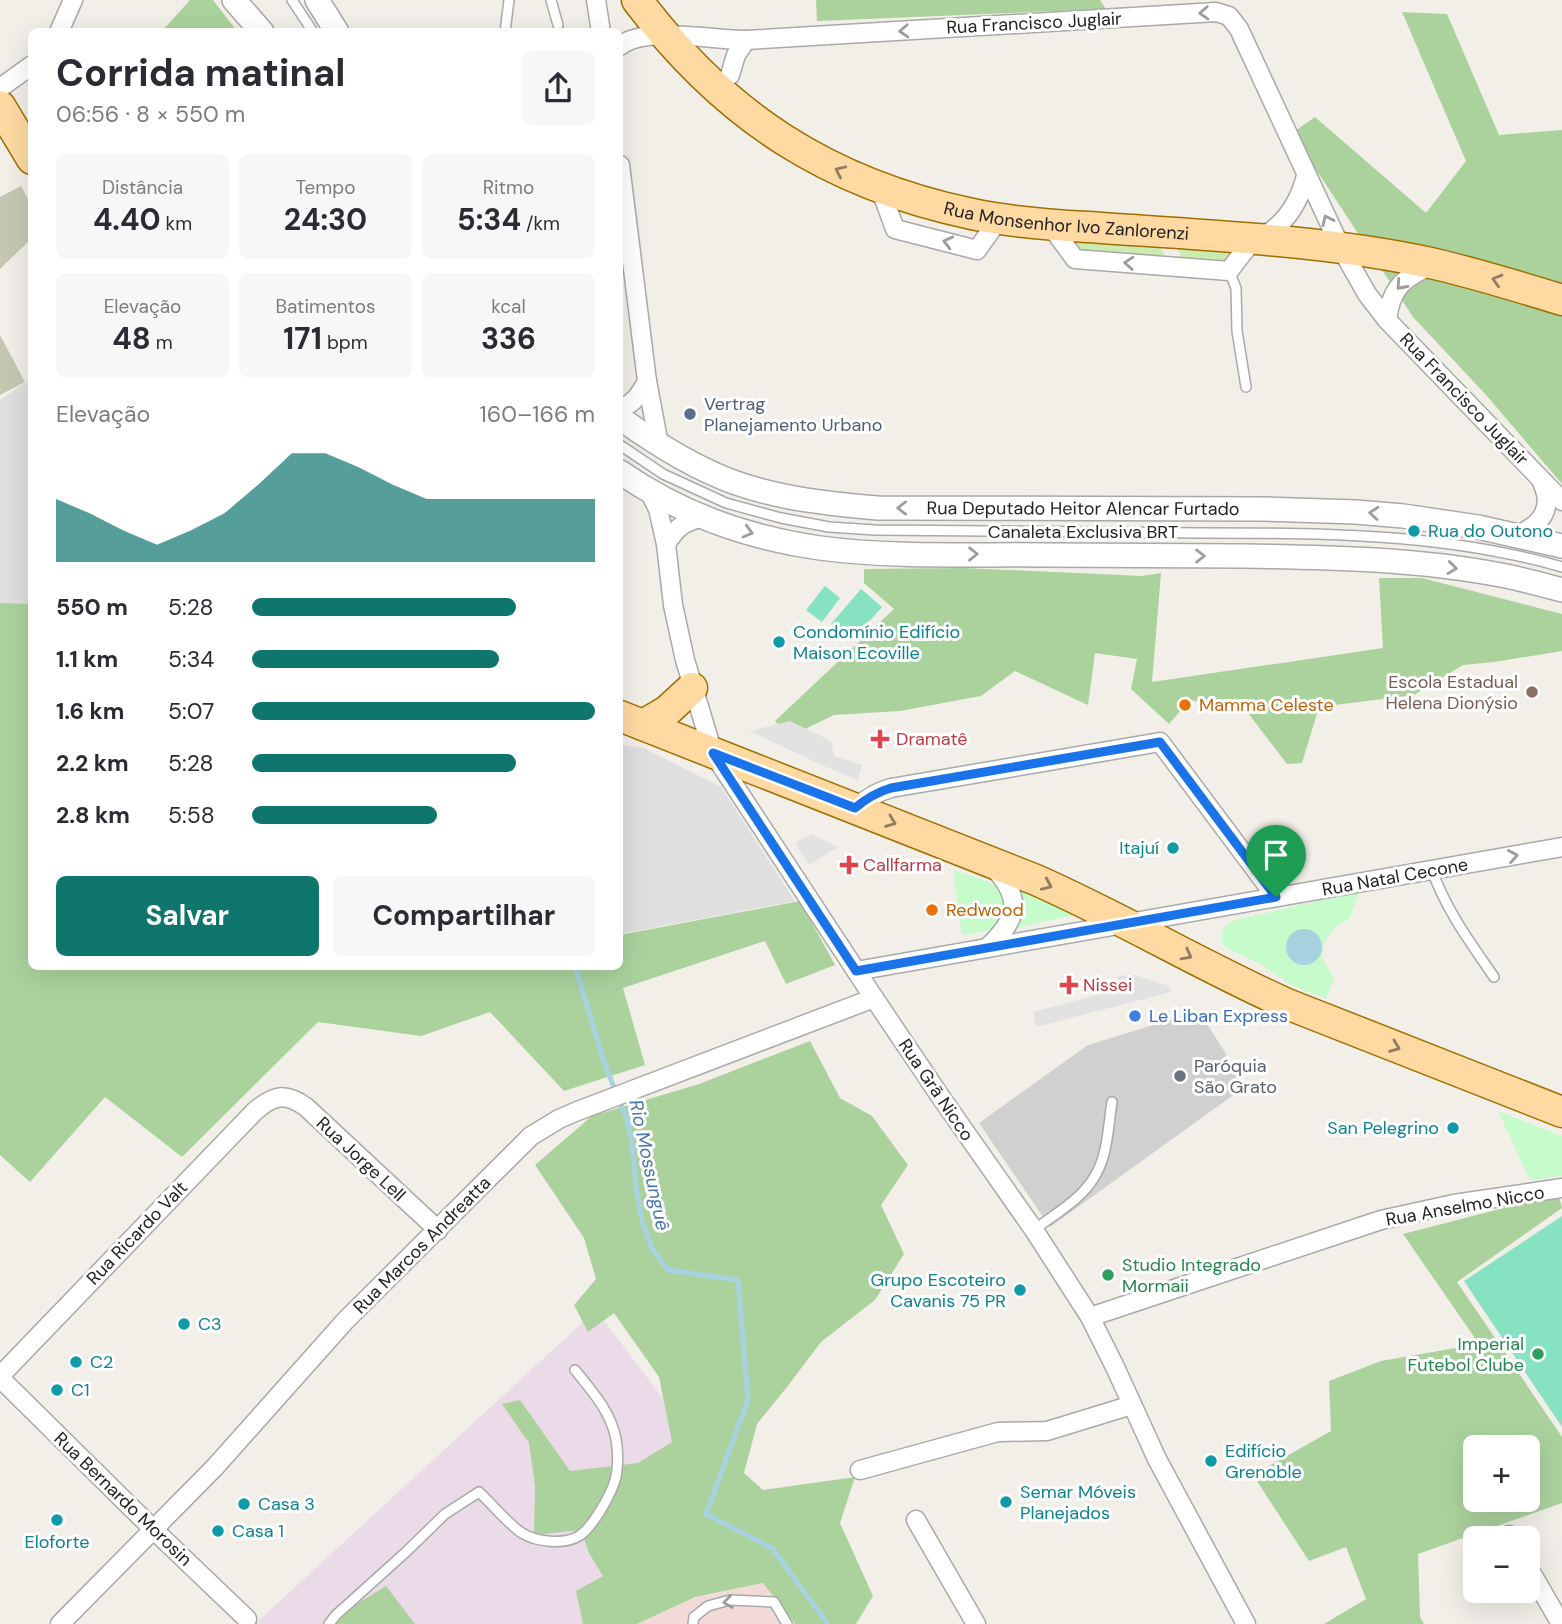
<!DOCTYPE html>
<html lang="pt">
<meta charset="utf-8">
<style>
:root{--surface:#fff;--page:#f7f7f7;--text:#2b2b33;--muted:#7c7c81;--accent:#0f766e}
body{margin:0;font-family:"DM Sans",sans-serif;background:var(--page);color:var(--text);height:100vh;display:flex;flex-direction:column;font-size:26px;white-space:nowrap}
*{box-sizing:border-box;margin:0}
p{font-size:23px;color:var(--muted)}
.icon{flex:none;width:38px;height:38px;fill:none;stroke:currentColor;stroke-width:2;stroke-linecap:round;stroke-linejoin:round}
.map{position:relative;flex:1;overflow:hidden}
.sheet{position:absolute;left:28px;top:28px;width:595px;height:942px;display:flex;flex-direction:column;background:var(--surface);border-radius:10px;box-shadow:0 7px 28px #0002}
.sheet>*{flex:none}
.buttons{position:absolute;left:1463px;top:1435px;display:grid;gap:14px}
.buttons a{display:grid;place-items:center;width:77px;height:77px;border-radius:10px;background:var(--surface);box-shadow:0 7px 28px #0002;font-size:35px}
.pin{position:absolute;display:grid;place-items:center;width:60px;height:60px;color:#fff;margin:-72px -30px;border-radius:50% 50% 50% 0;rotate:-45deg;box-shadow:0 0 7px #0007}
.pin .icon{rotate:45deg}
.round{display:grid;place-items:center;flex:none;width:74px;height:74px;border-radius:10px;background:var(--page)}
.overview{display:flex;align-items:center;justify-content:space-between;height:119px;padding:0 28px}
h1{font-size:38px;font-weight:700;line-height:52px}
.stats{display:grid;grid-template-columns:repeat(3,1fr);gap:10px;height:119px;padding:7px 28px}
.stats div{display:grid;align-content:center;border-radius:10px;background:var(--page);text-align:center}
.stats b{font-size:30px;font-weight:700}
.stats small{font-size:19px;font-weight:400}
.stats p{font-size:19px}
.chart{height:196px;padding:14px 28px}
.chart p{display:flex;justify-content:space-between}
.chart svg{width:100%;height:126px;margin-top:7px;fill:var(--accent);opacity:.7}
.cta{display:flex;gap:14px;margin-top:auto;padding:14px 28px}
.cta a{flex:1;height:80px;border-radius:10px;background:var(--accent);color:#fff;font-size:28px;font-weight:700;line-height:80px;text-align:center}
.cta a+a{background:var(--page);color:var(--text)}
ul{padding:0 28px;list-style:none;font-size:23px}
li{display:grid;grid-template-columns:112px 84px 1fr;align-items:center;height:52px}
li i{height:18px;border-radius:9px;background:var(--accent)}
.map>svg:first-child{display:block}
.residential{fill:#e0dfdf}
.commercial{fill:#f2dad8}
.industrial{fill:#ebdae7}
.religious{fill:#d0d0d0}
.construction{fill:#c6c7b3}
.grass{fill:#cbecae}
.forest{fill:#abd29d;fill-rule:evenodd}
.park{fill:#c6fbcc}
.pitch{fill:#86e2c1}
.parking{fill:#e2e2e2}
.water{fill:#a8d2e0}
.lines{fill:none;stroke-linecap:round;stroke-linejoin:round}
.stream{stroke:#a8d2e0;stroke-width:5}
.service-casing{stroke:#a9a9a9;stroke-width:12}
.minor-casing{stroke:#a9a9a9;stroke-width:21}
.tertiary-casing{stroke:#a9a9a9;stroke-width:26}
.primary-casing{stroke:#9f6f00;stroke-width:33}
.service{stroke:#fff;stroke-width:9}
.minor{stroke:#fff;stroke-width:18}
.tertiary{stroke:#fff;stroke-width:23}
.primary{stroke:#fed9a2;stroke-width:30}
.oneway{stroke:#9c9c9c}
.oneway2{stroke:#907e62}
.route-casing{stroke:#fff;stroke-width:14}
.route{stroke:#1a73e8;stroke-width:9}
.service-dot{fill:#5c6f8a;stroke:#fff;stroke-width:2.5}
.culture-dot{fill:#0f9aa8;stroke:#fff;stroke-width:2.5}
.education-dot{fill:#8d6e63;stroke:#fff;stroke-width:2.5}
.food-dot{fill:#e8710a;stroke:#fff;stroke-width:2.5}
.health-dot{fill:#e0444e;stroke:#fff;stroke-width:2.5}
.shop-dot{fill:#3f7fe0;stroke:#fff;stroke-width:2.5}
.worship-dot{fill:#6b7280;stroke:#fff;stroke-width:2.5}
.leisure-dot{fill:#2e9e5b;stroke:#fff;stroke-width:2.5}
.labels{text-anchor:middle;stroke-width:6;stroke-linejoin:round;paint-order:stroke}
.street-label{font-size:18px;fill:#222;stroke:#fff}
.service-label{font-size:18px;fill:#4e5e75;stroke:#fff;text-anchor:start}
.culture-label{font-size:18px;fill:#0d838f;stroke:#fff;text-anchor:start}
.education-label{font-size:18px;fill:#785e54;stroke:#fff;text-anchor:end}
.food-label{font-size:18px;fill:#c56008;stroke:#fff;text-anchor:start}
.health-label{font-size:18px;fill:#be3a42;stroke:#fff;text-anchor:start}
.shop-label{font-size:18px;fill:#366cbe;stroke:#fff;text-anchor:start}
.worship-label{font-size:18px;fill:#5b616d;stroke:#fff;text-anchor:start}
.leisure-label{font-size:18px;fill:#27864d;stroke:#fff;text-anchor:start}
.water-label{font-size:19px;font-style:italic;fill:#4877ad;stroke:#fff}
</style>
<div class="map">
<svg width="1562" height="1624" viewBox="0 0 1562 1624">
<rect width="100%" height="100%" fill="#f2efe8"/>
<g class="residential">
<path d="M31 379V608H0V400Z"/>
<path d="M620 745 644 748 721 787 795 901 620 934Z"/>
</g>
<path class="commercial" d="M764 1583 795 1624H637L695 1597Z"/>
<path class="industrial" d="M596 1310 755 1520 619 1624H255Z"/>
<path class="religious" d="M1199 1011 1246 1086 1050 1227 979 1123 1088 1045Z"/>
<g class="construction">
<path d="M21 186 31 205V239L0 269V197Z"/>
<path d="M0 335 25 382 0 395Z"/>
</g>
<g class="grass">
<path d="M1062 237 1160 246 1167 259 1072 252Z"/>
<path d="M1176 247 1234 251 1225 262 1183 259Z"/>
</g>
<g class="forest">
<path d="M190 0H213L237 31H162Z"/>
<path d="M816 0H1100L1106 9 817 21Z"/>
<path d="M1402 12 1447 14 1499 135 1562 130V484L1487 396 1413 317 1292 133 1315 117 1426 213 1466 161Z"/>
<path d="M964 568 1142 576 1161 573 1152 682 1383 648 1379 578H1422L1562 614V651L1494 662 1463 665 1414 695 1319 707 1302 763 1287 764 1248 713 1190 700 1169 724 1131 689 1137 659 1095 653 1088 705 1015 671 981 696 900 711 834 715 805 729 794 741 775 721 894 609 864 583V569Z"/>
<path d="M0 603 31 604 32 966H620V935L800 901 835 965 786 984 765 941 623 988 645 1065 564 1091 490 1012 421 1036 318 1022 182 1157 105 1097 30 1182 0 1155Z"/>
<path d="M810 1041 840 1098 872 1116 908 1165 881 1205 904 1254 875 1300 821 1342 787 1387 757 1424 744 1473 763 1490 855 1477 840 1523 873 1596 856 1624H795L763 1583 695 1597 637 1624H583L576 1591 603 1576 589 1553 581 1530 534 1535 535 1486 529 1443 502 1404 520 1400 570 1471 638 1463 672 1442 659 1377 614 1313 588 1332 574 1305 596 1279 584 1238 535 1165 592 1116 699 1084Z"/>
<path d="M1558 1194 1562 1208 1457 1282 1562 1437V1503L1418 1554 1420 1617 1424 1624H1324L1366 1599 1346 1547 1309 1561 1253 1475 1331 1431 1329 1381 1381 1361 1479 1344 1403 1234ZM1475 1447H1528V1500H1475Z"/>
<path d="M386 1586 415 1624H336L342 1613Z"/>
</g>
<g class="park">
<path d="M953 870C965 874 979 877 990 883 1010 893 1012 922 989 930 981 933 970 933 962 935Z"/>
<path d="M1018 887 1079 914 1013 929 1020 905Z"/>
<path d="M1360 891 1349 919 1336 927 1327 938 1323 946 1322 958 1334 978 1326 999 1293 986 1259 963 1226 948 1222 942V932L1226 925 1232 921Z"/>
<path d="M1498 1111 1562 1136V1176L1530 1180Z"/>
</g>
<g class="pitch">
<path d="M825 586 840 598 822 622 806 610Z"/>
<path d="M861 589 882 607 851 642 831 624Z"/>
<path d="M1562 1216V1427L1464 1281Z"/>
</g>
<g class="parking">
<path d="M790 721 831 741 834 756 862 765 858 780 826 767 750 731Z"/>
<path d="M811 834 838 847 809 865 795 843Z"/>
<path d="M1131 974 1169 986 1171 992 1036 1027 1033 1012 1120 989 1117 977Z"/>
</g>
<circle class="water" cx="1304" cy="947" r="18"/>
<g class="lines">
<path class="stream" d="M575 966 605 1065 627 1120 632 1143 636 1187 642 1221 652 1249 668 1270 738 1280 748 1400 706 1514 772 1548 828 1624"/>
<g class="service-casing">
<g id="service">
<path d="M292 0 313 32"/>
<path d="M551 0 558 25"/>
<path d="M505 32 509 0"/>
<path d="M1229 271 1236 288 1237 331 1246 387"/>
<path d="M620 445 663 474 726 503 781 518 829 527 875 530C983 531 1091 532 1199 533 1320 533 1445 533 1562 567"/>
<path d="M1432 870C1446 910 1470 942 1494 977"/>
<path d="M1034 1230C1055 1214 1082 1199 1095 1176 1108 1155 1108 1126 1112 1102"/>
<path d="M329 1624 336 1615 406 1552 445 1514 479 1492C490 1502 510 1526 522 1533 536 1542 564 1545 579 1536 593 1527 612 1493 616 1477 618 1466 618 1451 616 1439 611 1412 592 1391 575 1370"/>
<path d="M693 1624 694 1617 708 1606 730 1600 774 1602 787 1624"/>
</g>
</g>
<g class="minor-casing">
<g id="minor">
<path d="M596 0 601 32"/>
<path d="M59 32 73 0"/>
<path d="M620 46C644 26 713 40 746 40L1216 12 1229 16 1239 29 1341 248 1367 294 1387 320 1562 501"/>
<path d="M730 75 736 55 746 40"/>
<path d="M0 88 32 65"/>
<path d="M620 165 647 381 659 445"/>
<path d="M880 188 895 229 977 250 999 219"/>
<path d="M1050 225 1075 259 1229 271C1237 261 1245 248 1255 240 1259 237 1265 235 1270 232 1290 218 1300 199 1306 176"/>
<path d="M1387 320C1391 286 1405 277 1434 264"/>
<path d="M620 409C634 403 640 395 647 381"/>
<path d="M649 491 658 509 666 544 673 605 685 660 713 753 874 998 940 1096 1034 1230 1090 1317 1115 1367 1157 1459 1246 1624"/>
<path d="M1518 535C1542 524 1554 508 1542 482"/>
<path d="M666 544C677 527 683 522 703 517"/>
<path d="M855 808C867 798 877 792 891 788L1160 742 1276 897"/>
<path d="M987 948C1018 919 1024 899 992 866"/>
<path d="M856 971 1562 847"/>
<path d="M1090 1317 1381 1220 1454 1204 1562 1188"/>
<path d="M0 1376 255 1111C274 1095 285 1092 306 1107L438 1230"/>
<path d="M0 1378 153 1529 247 1619"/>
<path d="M860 1470 998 1432 1047 1431 1132 1405"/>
<path d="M916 1520 976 1624"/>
<path d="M1509 1535 1511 1538"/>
<path d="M1528 1567 1561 1624"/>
<path d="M60 1624 215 1467 346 1320 531 1136 559 1119 575 1112 874 998"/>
</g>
</g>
<g class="tertiary-casing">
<g id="tertiary">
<path d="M234 0 262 32"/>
<path d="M317 0 337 32"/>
<path id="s1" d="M620 418C656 444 694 468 736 483 782 499 831 504 878 508L1264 509 1356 512 1403 516 1478 527 1562 546"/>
<path d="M620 472C679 513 749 538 820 548 895 558 972 554 1047 555 1112 555 1178 556 1243 556 1330 557 1420 559 1506 576 1525 580 1543 585 1562 590"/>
</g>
</g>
<g class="primary-casing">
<g id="primary">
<path id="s2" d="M637 0C725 117 829 184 972 214 1010 222 1049 225 1088 227 1144 231 1200 234 1257 239 1316 244 1377 251 1435 264 1478 274 1520 287 1562 300"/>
<path d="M0 106 32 159"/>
<path d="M620 716 1036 880C1122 918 1202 966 1287 1004L1562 1112"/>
<path d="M643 725 667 711 692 688"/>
</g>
</g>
<use href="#service" class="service"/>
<use href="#minor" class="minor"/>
<use href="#tertiary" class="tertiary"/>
<use href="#primary" class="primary"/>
</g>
<defs><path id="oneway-chevron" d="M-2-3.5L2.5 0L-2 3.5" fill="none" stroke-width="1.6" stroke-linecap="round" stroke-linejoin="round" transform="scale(1.75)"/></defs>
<g class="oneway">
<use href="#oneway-chevron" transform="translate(1204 13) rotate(177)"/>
<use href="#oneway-chevron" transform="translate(904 31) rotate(177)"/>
<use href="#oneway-chevron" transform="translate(1327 220) rotate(-115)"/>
<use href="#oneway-chevron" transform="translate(948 242) rotate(-166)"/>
<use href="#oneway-chevron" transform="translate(1129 263) rotate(-176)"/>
<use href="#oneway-chevron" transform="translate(1401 285) rotate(132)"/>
<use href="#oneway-chevron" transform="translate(902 508) rotate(180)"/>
<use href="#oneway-chevron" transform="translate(1374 513) rotate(-175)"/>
<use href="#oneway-chevron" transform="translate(748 532) rotate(15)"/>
<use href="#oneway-chevron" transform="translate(973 554)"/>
<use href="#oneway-chevron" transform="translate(1200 556)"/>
<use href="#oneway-chevron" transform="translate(1452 568) rotate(7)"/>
<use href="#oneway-chevron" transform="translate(1513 856) rotate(-10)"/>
<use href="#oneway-chevron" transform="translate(728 1602) rotate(172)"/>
</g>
<g class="oneway2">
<use href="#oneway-chevron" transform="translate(840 171) rotate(-155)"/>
<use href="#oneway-chevron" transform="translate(1497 280) rotate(-164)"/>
<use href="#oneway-chevron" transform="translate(891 822) rotate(21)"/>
<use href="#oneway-chevron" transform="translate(1047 885) rotate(24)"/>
<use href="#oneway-chevron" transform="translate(1187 955) rotate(28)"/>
<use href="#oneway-chevron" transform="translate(1395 1047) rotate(21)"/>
</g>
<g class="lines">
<g class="route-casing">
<path id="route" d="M1160 742 1276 897 856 971 713 753 855 808C867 798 877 792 891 788Z"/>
</g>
<use href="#route" class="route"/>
</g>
<circle class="service-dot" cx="690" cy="414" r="7"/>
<g class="culture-dot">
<circle cx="1414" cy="531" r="7"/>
<circle cx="779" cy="642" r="7"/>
<circle cx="1173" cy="848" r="7"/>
<circle cx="1453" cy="1128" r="7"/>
<circle cx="1020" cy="1290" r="7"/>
<circle cx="184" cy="1324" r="7"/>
<circle cx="76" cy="1362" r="7"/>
<circle cx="57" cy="1390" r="7"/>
<circle cx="1211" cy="1461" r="7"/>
<circle cx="1006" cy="1502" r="7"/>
<circle cx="244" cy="1504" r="7"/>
<circle cx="57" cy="1520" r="7"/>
<circle cx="218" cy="1531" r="7"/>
</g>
<circle class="education-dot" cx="1532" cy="692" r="7"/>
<g class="food-dot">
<circle cx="1185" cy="705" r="7"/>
<circle cx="932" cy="910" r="7"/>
</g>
<g class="health-dot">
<path d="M876.5 728.5h7v7h7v7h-7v7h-7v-7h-7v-7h7z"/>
<path d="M845.5 854.5h7v7h7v7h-7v7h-7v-7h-7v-7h7z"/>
<path d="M1065.5 974.5h7v7h7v7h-7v7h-7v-7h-7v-7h7z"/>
</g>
<circle class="shop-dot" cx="1135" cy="1016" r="7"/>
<circle class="worship-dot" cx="1180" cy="1076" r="7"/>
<g class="leisure-dot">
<circle cx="1108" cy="1275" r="7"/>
<circle cx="1538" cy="1354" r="7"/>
</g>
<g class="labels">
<g class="street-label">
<text transform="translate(1034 23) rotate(-3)" y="6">Rua Francisco Juglair</text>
<text dy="6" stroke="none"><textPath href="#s2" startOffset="502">Rua Monsenhor Ivo Zanlorenzi</textPath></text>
<text transform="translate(1464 399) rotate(46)" y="6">Rua Francisco Juglair</text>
<text dy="6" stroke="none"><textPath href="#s1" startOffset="483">Rua Deputado Heitor Alencar Furtado</textPath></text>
<text x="1083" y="538">Canaleta Exclusiva BRT</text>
<text transform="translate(1395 877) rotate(-10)" y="6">Rua Natal Cecone</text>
<text transform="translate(936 1090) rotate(56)" y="6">Rua Grã Nicco</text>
<text transform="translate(361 1159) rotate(43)" y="6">Rua Jorge Lell</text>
<text transform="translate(1465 1206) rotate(-10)" y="6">Rua Anselmo Nicco</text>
<text transform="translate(137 1233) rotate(-46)" y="6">Rua Ricardo Valt</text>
<text transform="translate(422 1245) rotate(-45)" y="6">Rua Marcos Andreatta</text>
<text transform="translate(123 1499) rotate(44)" y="6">Rua Bernardo Morosin</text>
</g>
<g class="service-label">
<text x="704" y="410">Vertrag<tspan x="704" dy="21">Planejamento Urbano</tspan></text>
</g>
<g class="culture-label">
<text x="1428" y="537">Rua do Outono</text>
<text x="793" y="638">Condomínio Edifício<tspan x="793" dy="21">Maison Ecoville</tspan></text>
<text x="1159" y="854" text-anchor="end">Itajuí</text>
<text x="1439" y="1134" text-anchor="end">San Pelegrino</text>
<text x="1006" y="1286" text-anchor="end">Grupo Escoteiro<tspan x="1006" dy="21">Cavanis 75 PR</tspan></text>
<text x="198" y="1330">C3</text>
<text x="90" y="1368">C2</text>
<text x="71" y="1396">C1</text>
<text x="1225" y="1457">Edifício<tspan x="1225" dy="21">Grenoble</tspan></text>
<text x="1020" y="1498">Semar Móveis<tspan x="1020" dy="21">Planejados</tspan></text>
<text x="258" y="1510">Casa 3</text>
<text x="232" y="1537">Casa 1</text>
<text x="57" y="1548" text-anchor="middle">Eloforte</text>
</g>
<g class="education-label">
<text x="1518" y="688">Escola Estadual<tspan x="1518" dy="21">Helena Dionýsio</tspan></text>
</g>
<g class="food-label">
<text x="1199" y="711">Mamma Celeste</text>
<text x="946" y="916">Redwood</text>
</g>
<g class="health-label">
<text x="896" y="745">Dramatê</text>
<text x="863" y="871">Callfarma</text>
<text x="1083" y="991">Nissei</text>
</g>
<g class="shop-label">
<text x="1149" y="1022">Le Liban Express</text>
</g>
<g class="worship-label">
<text x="1194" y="1072">Paróquia<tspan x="1194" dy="21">São Grato</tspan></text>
</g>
<g class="leisure-label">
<text x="1122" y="1271">Studio Integrado<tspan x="1122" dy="21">Mormaii</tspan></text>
<text x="1524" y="1350" text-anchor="end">Imperial<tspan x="1524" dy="21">Futebol Clube</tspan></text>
</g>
<g class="water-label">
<text transform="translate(650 1165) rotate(78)" y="7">Rio Mossunguê</text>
</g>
</g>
</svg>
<div class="buttons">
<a>+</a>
<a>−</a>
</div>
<div class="pin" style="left:1276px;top:897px;background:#1e9e55"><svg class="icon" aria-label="arrive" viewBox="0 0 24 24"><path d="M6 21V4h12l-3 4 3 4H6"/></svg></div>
<section class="sheet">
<div class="overview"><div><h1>Corrida matinal</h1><p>06:56 · 8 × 550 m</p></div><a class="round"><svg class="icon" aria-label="share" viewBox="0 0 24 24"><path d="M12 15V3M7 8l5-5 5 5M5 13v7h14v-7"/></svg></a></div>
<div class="stats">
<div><p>Distância</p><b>4.40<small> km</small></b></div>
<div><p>Tempo</p><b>24:30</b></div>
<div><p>Ritmo</p><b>5:34<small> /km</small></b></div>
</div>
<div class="stats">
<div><p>Elevação</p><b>48<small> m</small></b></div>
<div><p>Batimentos</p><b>171<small> bpm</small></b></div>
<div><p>kcal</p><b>336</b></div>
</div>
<div class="chart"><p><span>Elevação</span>160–166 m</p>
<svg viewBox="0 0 160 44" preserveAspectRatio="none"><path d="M0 44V22L10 27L20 33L30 38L40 33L50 27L60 17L70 6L80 6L90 11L100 17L110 22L120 22L130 22L140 22L150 22L160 22V44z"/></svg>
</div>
<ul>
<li><b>550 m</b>5:28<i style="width:77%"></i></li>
<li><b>1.1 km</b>5:34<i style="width:72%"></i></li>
<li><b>1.6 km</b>5:07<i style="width:100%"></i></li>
<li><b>2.2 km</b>5:28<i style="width:77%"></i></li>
<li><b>2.8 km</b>5:58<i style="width:54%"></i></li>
</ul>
<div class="cta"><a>Salvar</a><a>Compartilhar</a></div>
</section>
</div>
